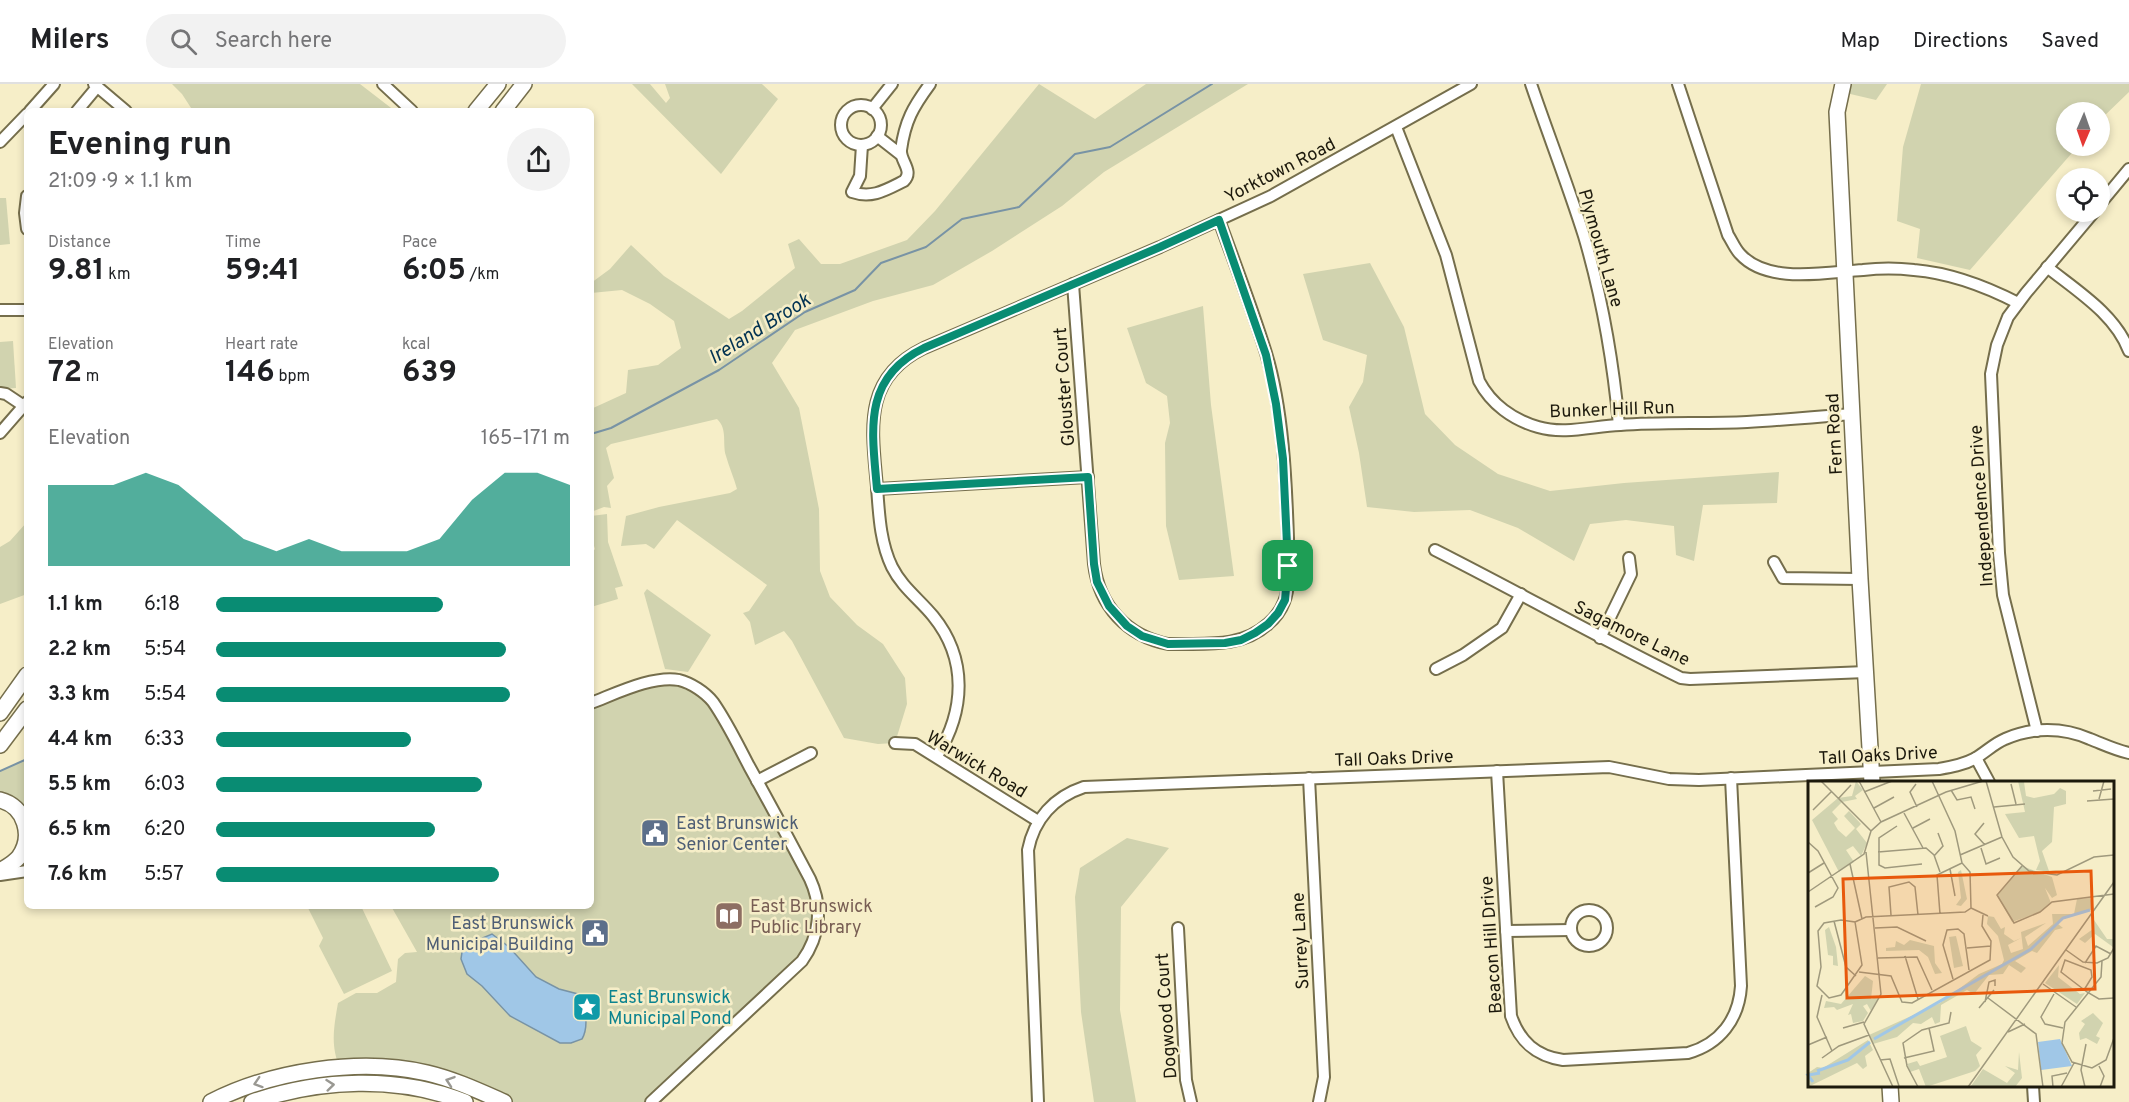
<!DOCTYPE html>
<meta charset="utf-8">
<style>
:root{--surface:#fff;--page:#f2f2f2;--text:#202124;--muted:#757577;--line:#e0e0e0;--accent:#098c73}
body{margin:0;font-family:Overpass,sans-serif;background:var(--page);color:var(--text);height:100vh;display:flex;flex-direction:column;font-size:22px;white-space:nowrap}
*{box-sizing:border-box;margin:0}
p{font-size:20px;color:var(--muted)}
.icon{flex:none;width:33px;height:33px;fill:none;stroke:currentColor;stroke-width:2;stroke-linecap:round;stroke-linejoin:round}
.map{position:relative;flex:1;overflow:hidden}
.side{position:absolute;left:24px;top:24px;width:570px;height:801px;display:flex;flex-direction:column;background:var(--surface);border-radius:9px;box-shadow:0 3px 9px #0003}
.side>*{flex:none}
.needle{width:39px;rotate:182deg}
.fabs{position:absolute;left:2056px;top:18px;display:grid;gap:12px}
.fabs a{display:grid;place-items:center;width:54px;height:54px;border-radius:50%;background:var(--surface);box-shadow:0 3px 9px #0003;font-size:30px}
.pin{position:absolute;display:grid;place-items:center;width:51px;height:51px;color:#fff;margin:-26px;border-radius:12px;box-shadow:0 3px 9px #0006}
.round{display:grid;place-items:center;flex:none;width:63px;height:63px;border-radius:32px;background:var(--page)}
.head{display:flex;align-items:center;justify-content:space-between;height:102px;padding:0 24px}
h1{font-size:33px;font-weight:700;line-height:45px}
.figures{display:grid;grid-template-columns:repeat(3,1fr);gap:9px;height:102px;padding:6px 24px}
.figures div{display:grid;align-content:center}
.figures b{font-size:30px;font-weight:700}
.figures small{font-size:16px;font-weight:400}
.figures p{font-size:16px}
.chart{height:168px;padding:12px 24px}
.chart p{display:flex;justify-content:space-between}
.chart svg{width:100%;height:108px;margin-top:6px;fill:var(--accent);opacity:.7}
ul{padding:0 24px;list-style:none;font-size:20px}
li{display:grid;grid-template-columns:96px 72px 1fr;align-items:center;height:45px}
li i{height:15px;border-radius:8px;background:var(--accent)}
header{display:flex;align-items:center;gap:36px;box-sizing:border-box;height:84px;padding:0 30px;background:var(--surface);border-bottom:2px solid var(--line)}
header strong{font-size:28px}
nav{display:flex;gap:33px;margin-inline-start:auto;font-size:21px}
.search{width:420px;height:54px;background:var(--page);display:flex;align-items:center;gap:15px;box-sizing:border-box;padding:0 21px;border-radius:33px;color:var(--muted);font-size:22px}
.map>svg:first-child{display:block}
.green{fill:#d1d3af}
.water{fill:#a0c7e7;stroke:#7893a5;stroke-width:1.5}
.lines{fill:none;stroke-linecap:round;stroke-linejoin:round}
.stream{stroke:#7893a5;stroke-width:2}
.street-casing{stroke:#756e4c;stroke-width:14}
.secondary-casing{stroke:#756e4c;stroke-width:18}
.street{stroke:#fff;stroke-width:10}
.secondary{stroke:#fff;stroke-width:15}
.oneway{stroke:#999892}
.route-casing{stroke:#fff;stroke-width:12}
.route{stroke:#098c73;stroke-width:8}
.labels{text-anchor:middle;stroke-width:5;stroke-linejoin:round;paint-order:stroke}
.street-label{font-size:18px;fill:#1c190c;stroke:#f6eec8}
.service-label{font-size:18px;fill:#4e5e75;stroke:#f6eec8;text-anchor:start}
.education-label{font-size:18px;fill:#785e54;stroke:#f6eec8;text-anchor:start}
.culture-label{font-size:18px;fill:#0d838f;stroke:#f6eec8;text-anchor:start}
.water-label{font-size:20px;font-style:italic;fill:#033352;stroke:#f6eec8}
.inset-river{fill:none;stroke:#a0c7e7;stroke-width:3}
.inset-road{fill:none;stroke:#9f997d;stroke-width:1.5}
.view{fill:#e8590c;fill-opacity:0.15;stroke:#e8590c;stroke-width:3}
.inset-edge{fill:none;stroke:#1c190c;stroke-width:3}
</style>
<header>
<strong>Milers</strong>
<div class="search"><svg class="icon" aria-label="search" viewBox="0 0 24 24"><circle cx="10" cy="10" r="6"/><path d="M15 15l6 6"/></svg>Search here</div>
<nav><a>Map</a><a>Directions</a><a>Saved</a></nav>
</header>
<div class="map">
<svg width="2129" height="1018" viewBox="0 0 2129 1018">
<rect width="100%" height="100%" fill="#f6eec8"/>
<g class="green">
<path d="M172 0H360L395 27H193L182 10Z"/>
<path d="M632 0H650L666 19 670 14 665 0H762L778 15 721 90Z"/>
<path d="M1039 0 1095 35 1146 0H1248L1104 88 1062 122 992 167 933 201 873 217 795 246 772 279 799 324 819 425 820 487 830 513 857 541 883 560 905 594 907 620 895 659 878 660 844 654 792 557 784 547 755 561 750 538 743 529 749 527 767 501 677 436 654 465 646 460 621 462 626 432 659 423 730 409 737 405C734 394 729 383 726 372 722 360 728 345 717 335L611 360 606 364 614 394 607 402 611 424 604 423 591 428V325L626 309 628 286 658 281 681 264 674 237 650 220 622 206 591 209V199L610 185 631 161 664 192 729 235 742 227 795 184 788 160 799 155 821 180H840L907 156 935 127Z"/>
<path d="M1852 0H1887L1876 16 1846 9Z"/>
<path d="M1921 0H2129V8L2100 36V28H2067V62H2078L1970 186 1917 174 1920 145 1897 137 1903 63Z"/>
<path d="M0 114H6L10 160 0 161Z"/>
<path d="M1370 179 1404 243 1425 330 1455 361 1498 390 1550 407 1624 399 1779 388 1777 419 1703 421 1694 477 1676 471 1674 442 1626 436 1590 440 1574 477 1518 444 1470 426 1414 428 1367 423 1359 369 1349 323 1363 298 1367 271 1323 256 1303 190Z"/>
<path d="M1203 222 1211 321 1234 492 1179 496 1166 442 1165 359 1170 339 1167 312 1146 299 1127 244Z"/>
<path d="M13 257 16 304 0 305V258Z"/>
<path d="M607 430 608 458 623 502 615 504 618 515 591 523V470L595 465 591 452V432Z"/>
<path d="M27 438V510L0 520V463L10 457Z"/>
<path d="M647 505 711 551 688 588 665 585 644 509Z"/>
<path d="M679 596 712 617 816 810 810 864 651 1018H504L426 989 340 984C330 962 334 942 338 919L356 909H377L396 898 398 875 405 869 417 868 391 822H591V619L631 604Z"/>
<path d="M27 675V725L0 707V687Z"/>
<path d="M1127 754 1169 764 1121 823 1120 926 1136 1018H1094L1081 928 1075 813 1080 784Z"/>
<path d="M307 822H361L392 887 344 910 319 862 323 854Z"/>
</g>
<path class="water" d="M492 850 509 863 536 893 559 905 578 910C586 920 589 943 582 955L571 959H560L510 932 482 902 467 890 461 875 462 868 473 858Z"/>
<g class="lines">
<g class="stream">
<path d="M591 350 611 344 719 286 805 228 855 206 881 179 926 163 962 135 1019 123 1075 70 1110 63 1212 0"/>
<path d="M0 687 27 675"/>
</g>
<g class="street-casing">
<g id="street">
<path d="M94 0 126 27"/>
<path d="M383 0 412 27"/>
<path d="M1531 0C1548 50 1568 101 1584 152 1602 213 1613 277 1619 341"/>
<path d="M1678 0 1728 151C1732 157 1735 165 1740 170 1768 201 1827 188 1863 186 1880 184 1897 184 1914 186 1951 189 1985 202 2018 219"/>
<circle cx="861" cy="41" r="20"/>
<path d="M872 25 892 0"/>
<path d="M30 27 54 0"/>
<path d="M77 27 97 3"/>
<path d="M1396 43 1446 171 1479 297C1491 320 1513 336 1538 343 1565 351 1593 342 1620 341 1662 338 1705 340 1747 338 1782 336 1817 333 1852 330"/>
<path d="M877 52 900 70"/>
<path d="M0 58 27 30"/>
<path d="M862 61 860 92 852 108C872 115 886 106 904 97 914 87 900 77 901 66 905 37 913 23 930 0"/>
<path d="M27 112 25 129 27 145"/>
<path d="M2100 120 2129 85"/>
<path d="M2047 183C2077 207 2115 230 2129 267"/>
<path d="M1073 200 1094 480C1099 522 1127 552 1168 560 1203 559 1241 565 1268 540 1275 534 1281 526 1284 518 1291 501 1288 473 1288 454 1286 396 1283 325 1266 269 1252 224 1235 180 1219 136"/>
<path d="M0 226H27"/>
<path d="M0 309 6 310 24 322"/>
<path d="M0 349 27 318"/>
<path d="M877 405 1088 393"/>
<path d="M1435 466C1518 508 1598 553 1681 594L1690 595 1866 588"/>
<path d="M1774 478 1783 494 1860 495"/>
<path d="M1600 554 1631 490 1629 474"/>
<path d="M1436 585 1463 571 1502 544 1521 510"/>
<path d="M591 619C615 610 653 591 679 596 691 599 705 608 713 618 727 638 738 661 749 682 770 720 790 757 810 795 823 823 820 852 802 877L651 1018"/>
<path d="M2037 647 2003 511 1999 469 1991 290 1997 261 2008 233 2026 209 2094 128"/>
<path d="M895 659 915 660 1038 737"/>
<path d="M937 672C965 627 968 575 933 532 919 515 902 503 892 483 880 458 879 430 877 403 872 345 862 294 924 264L1160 163 1271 112 1471 0"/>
<path d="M1976 674 1989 698"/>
<path d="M1497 687 1511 932C1520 958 1536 972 1563 976L1688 969C1720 960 1739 935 1741 902L1731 694"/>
<path d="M1309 694 1324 993 1319 1018"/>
<path d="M757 697 811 669"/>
<path d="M0 791 27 787"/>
<circle cx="1589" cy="844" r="18"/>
<path d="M1178 844 1186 996 1191 1018"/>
<path d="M1506 847 1571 846"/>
<path d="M2033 1002 2034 1018"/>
<path d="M1038 1018 1028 766C1034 735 1054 713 1084 703L1609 683 1669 695 1699 696 1939 685C1951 683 1963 681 1974 675 1985 669 1993 660 2005 655 2032 643 2063 643 2090 655 2103 660 2115 666 2129 669"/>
</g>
</g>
<g class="secondary-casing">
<g id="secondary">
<path d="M1843 0 1837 28 1860 495 1872 698"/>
<path d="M476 27 498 0"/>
<path d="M503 27 524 0"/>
<path d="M0 629 27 591"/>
<path d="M0 661 27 625"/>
<path d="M0 716C25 722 34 752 19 773 14 779 7 783 0 787"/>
<path d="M1890 1002 1891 1018"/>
<path d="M211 1018C271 987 360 973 427 989 453 995 479 1007 504 1018"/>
<path d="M252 1018C320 995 397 991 465 1018"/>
</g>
</g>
<use href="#street" class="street"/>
<use href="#secondary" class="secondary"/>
</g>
<defs><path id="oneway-chevron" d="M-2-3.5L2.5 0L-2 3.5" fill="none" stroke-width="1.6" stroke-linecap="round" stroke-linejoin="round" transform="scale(1.5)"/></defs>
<g class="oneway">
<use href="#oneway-chevron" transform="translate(450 997) rotate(-161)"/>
<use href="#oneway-chevron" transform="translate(258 999) rotate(162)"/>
<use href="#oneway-chevron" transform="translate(330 1001) rotate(-6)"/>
</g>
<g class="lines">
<g class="route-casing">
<path id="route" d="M1219 136 1266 271 1276 320 1283 375 1288 482 1285 516 1278 529 1268 540 1255 549 1241 556 1225 559 1168 560 1142 552 1127 542 1109 522 1097 498 1094 480 1088 393 877 405C872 347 862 294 924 264L1160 163Z"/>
</g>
<use href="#route" class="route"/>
</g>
<defs>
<g id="civic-square" transform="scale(1.5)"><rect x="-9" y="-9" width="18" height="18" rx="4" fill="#5c6f8a" stroke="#f6eec8"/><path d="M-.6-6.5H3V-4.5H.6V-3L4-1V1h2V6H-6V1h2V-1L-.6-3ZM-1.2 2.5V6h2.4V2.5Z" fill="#fff"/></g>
<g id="library-square" transform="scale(1.5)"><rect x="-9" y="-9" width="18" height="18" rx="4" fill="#8d6e63" stroke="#f6eec8"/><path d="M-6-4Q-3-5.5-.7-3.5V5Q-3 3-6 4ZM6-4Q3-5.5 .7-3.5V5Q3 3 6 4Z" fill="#fff"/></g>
<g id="sight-square" transform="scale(1.5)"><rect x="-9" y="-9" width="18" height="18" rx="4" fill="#0f9aa8" stroke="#f6eec8"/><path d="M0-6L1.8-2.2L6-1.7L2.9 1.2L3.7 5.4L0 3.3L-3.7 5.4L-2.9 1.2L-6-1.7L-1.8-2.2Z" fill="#fff"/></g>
</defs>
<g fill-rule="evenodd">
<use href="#civic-square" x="655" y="749"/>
<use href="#library-square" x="729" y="832"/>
<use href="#civic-square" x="595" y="849"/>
<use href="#sight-square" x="587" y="923"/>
</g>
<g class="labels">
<g class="street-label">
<text transform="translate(1280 86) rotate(-27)" y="6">Yorktown Road</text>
<text transform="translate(1601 164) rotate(74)" y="6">Plymouth Lane</text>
<text transform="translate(1064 303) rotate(-94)" y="6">Glouster Court</text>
<text transform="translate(1612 325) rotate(-2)" y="6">Bunker Hill Run</text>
<text transform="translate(1834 350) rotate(-93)" y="6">Fern Road</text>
<text transform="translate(1981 422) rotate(-94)" y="6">Independence Drive</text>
<text transform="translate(1632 549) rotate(26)" y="6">Sagamore Lane</text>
<text transform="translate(1878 671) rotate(-3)" y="6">Tall Oaks Drive</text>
<text transform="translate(1394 674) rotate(-2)" y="6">Tall Oaks Drive</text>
<text transform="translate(977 680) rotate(31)" y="6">Warwick Road</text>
<text transform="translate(1300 857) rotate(-93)" y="6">Surrey Lane</text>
<text transform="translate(1491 861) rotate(-94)" y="6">Beacon Hill Drive</text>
<text transform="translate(1166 932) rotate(-94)" y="6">Dogwood Court</text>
</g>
<g class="service-label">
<text x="676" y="745">East Brunswick<tspan x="676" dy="21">Senior Center</tspan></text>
<text x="574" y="845" text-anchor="end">East Brunswick<tspan x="574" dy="21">Municipal Building</tspan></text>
</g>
<g class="education-label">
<text x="750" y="828">East Brunswick<tspan x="750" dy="21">Public Library</tspan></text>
</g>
<g class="culture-label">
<text x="608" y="919">East Brunswick<tspan x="608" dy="21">Municipal Pond</tspan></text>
</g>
<g class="water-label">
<text transform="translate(759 244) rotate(-32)" y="7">Ireland Brook</text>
</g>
</g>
<g transform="translate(1808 697)">
<rect width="306" height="306" fill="#f6eec8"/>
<path d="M48 0 55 9 47 15 49 18 34 21 24 31 30 38 26 42 30 49 38 56 47 47 36 35 41 30 53 43 48 48 59 62 53 75 45 65 38 69 46 81 31 91 4 39 30 17 44 15ZM210 0 216 1 218 15 226 17 246 13 252 7 258 10V23L246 26 244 61 234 70 241 90 252 89 243 91 228 89 232 80 226 55 211 57 197 33 217 31ZM214 85 244 96 249 114 244 117 237 107 243 122 232 131 204 141 189 114ZM153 89 159 118 153 125 148 124 153 117 150 91ZM282 117 286 128 255 138 250 143 255 147 247 149 229 172 224 170 207 180 218 187 213 192 201 184 195 193 181 194 166 213 159 209 133 224 132 241 127 243 124 236 113 243 105 242 89 256 65 263 61 254 132 222 171 193 194 183 196 179 190 155 179 143 180 135 186 136 193 148 197 146 196 153 206 160 213 157 200 164 203 172 215 168 213 151 238 142 217 156 220 165 245 143 244 133H266L269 118ZM286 139 299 158H306L305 166 287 153 277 162 271 158 285 148ZM21 146 28 166 30 185 25 184V175L20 174 17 149ZM148 155 155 185 146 187 141 156ZM102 159 126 165 127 182 134 192 127 193 120 176 111 169 78 170V167L87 166 88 160 96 164ZM251 184 250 196 272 213 277 212 269 223 237 202ZM57 195 65 200 63 218 72 215 63 230 59 223 55 225 60 232 55 240 45 242 43 233 40 234 45 223 29 229 26 226 16 227 18 220 33 223ZM285 232 295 242 288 255 292 257 289 263 278 257 272 259 271 252 277 243 273 240ZM158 245 163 260 174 267 168 274 172 285 167 290 118 306 111 288 102 291 99 283 109 280 112 285 139 276 132 255ZM60 259 65 269 57 275 59 285 55 288 49 282 0 306V292L9 286 15 287ZM211 271 214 297 207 306 163 305 175 288 199 302 207 292 197 285 210 289Z" fill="#d1d3af"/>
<path d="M252 258 264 285 233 289 230 261Z" fill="#a0c7e7"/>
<path class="inset-river" d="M66 258 223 168 255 137 282 129M9 290 40 279 62 261M5 301 0 294 12 292"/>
<path class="inset-road" d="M13 0 63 50M51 0 73 41M178 0 194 56 205 76 221 90 249 94 286 76 306 74M108 3 102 11 109 26M203 3 208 23M143 9 149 19 163 16 167 28M285 10 303 8M56 11 84 0M30 18 43 4M291 18 296 0M279 20 306 18M186 26 217 23M66 27 86 16M5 29 23 11M96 32 115 67M176 42 167 53 177 64M89 45 71 57V84L77 87 114 83M105 47 122 38M0 61 10 70 30 107 25 116 7 126M173 67 178 83 192 77M58 71 73 213 56 243 85 306M70 71 118 67 126 74 132 91M152 74 194 56M126 75 135 65 130 52M42 83 54 138M214 85 189 114 206 142 232 131 244 121 306 113M142 88 147 115M0 92 16 82M0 111 56 73 63 50 73 41 138 11 175 0M163 127 180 135M132 133 129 94 154 82M83 134 81 106 101 101 107 106 110 134M33 139 47 141 54 184 33 214 21 217 9 205 13 186 10 150 16 142ZM26 140 38 186 48 195M47 141 58 136 157 131 163 127 162 91 154 82 147 50 124 0M67 147 89 146 118 160M159 167 183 165M258 169 275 181 289 182 300 177 306 167M97 175 110 218M70 177 109 176 124 209M294 180 293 196 257 241 254 262 264 281 284 287 298 279 306 257M277 182 288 165 303 173M51 191 83 195 94 221 104 222 182 179 183 160 174 145 175 134M145 198 135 164 139 149 150 148 156 153 161 189M235 203 268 226M276 209 284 196 283 189 257 179 253 191 279 211 291 218 306 217M246 213 233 236 237 243 255 247M14 214 9 236 24 270M180 217 228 253 235 306M177 221 181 201 187 199V205M171 227 186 209M35 247 56 241M200 251 217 243M0 264 19 256M14 277 31 265 61 254M96 277 126 270 121 247M72 279 82 278 91 305M291 285 296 295 292 306M110 306 99 285 95 262 114 249 141 242 143 231M160 306 306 101M245 306 244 295 259 292M253 306 266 282M277 306 273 289 278 263"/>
<path class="view" d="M283 90 287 208 39 217 35 98Z"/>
<rect width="306" height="306" class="inset-edge"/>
</g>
</svg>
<div class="fabs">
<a><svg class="needle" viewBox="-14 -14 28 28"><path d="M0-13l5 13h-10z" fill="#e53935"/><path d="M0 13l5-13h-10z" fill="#757577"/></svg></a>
<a><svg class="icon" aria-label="locate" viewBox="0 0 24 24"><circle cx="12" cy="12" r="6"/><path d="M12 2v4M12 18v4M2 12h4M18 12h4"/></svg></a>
</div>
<div class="pin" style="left:1288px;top:482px;background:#1e9e55"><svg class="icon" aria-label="arrive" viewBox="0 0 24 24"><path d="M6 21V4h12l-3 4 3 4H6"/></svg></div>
<section class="side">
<div class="head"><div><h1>Evening run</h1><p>21:09 · 9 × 1.1 km</p></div><a class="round"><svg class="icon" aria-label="share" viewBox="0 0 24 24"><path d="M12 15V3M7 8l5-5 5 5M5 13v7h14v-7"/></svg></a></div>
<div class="figures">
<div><p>Distance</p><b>9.81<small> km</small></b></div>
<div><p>Time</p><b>59:41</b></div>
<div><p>Pace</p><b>6:05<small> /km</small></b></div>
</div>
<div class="figures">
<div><p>Elevation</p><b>72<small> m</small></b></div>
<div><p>Heart rate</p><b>146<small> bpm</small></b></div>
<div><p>kcal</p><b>639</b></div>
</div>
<div class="chart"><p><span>Elevation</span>165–171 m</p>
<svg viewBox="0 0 160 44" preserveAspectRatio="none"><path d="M0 44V11L10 11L20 11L30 6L40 11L50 22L60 33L70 38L80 33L90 38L100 38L110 38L120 33L130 17L140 6L150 6L160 11V44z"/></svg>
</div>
<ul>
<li><b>1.1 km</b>6:18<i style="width:64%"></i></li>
<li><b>2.2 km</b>5:54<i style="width:82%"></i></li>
<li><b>3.3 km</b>5:54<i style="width:83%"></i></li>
<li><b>4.4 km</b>6:33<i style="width:55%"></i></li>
<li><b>5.5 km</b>6:03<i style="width:75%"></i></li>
<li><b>6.5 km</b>6:20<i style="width:62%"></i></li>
<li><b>7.6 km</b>5:57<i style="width:80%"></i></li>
</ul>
</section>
</div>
